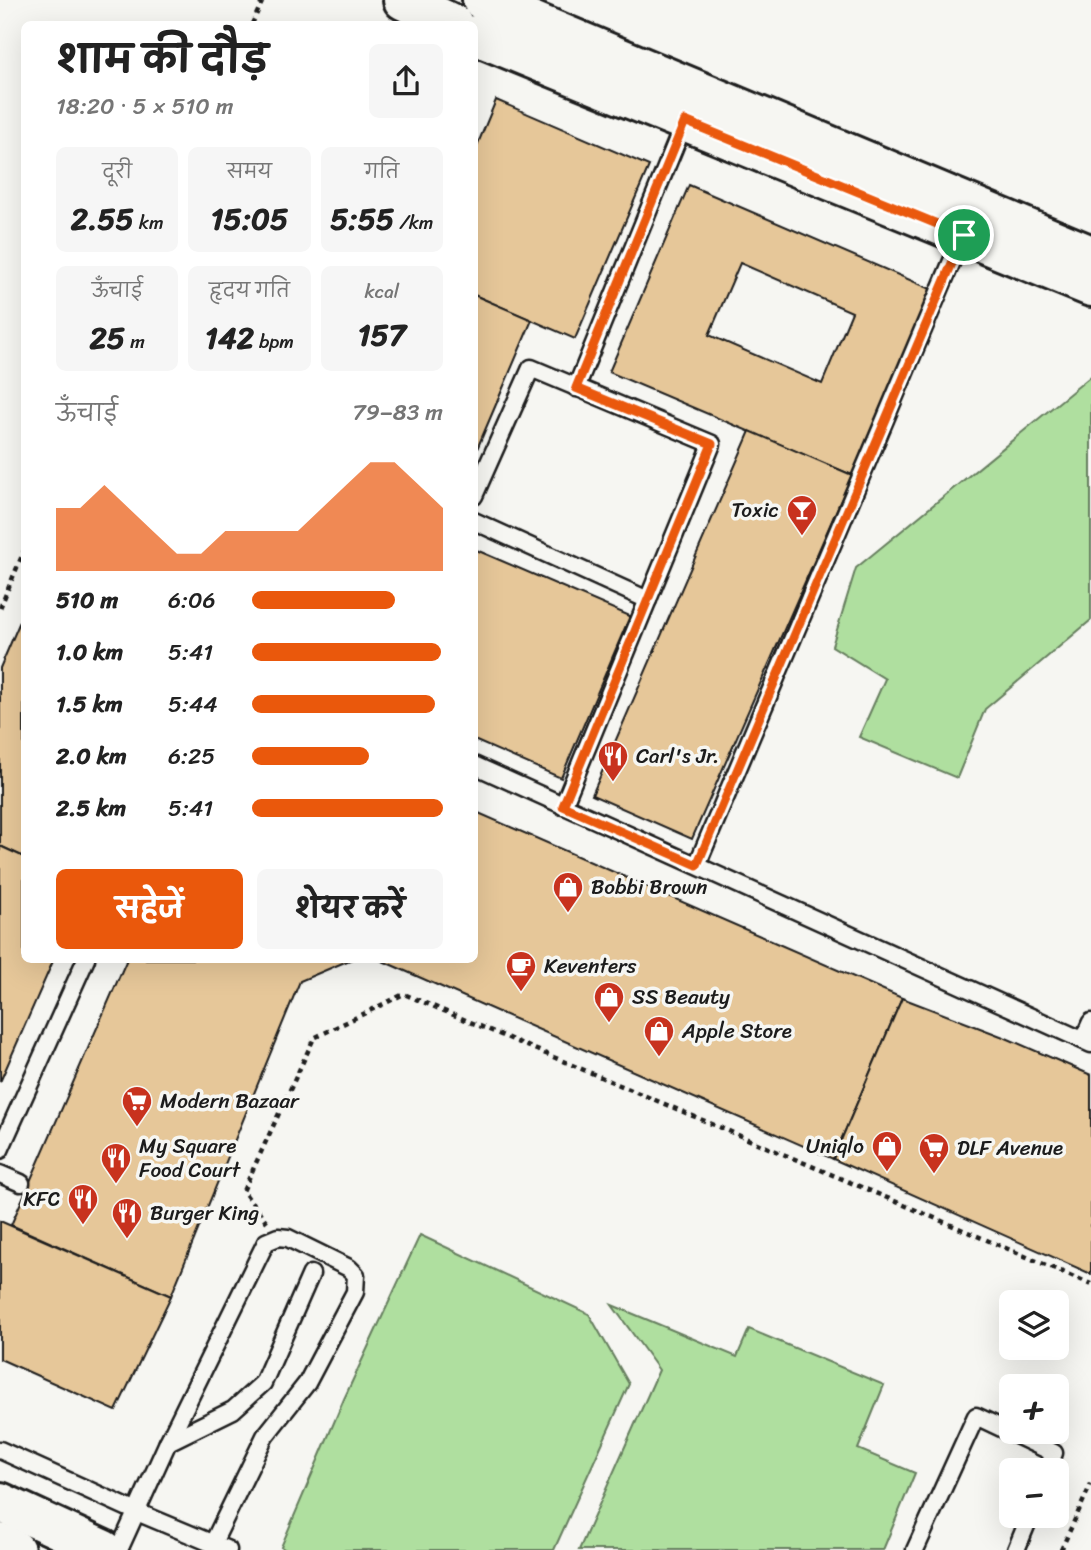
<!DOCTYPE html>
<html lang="hi">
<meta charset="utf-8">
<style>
:root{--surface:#fff;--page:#f6f6f6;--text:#222;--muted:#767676;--accent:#ea580c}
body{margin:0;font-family:Sriracha,"Playpen Sans Deva",sans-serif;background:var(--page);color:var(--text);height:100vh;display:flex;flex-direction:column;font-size:26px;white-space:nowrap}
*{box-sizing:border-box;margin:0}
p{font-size:23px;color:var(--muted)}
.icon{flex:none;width:38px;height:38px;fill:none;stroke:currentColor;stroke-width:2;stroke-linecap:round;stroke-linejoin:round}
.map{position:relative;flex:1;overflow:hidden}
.side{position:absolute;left:21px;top:21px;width:457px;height:942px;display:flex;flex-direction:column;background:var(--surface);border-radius:10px;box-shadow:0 7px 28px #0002}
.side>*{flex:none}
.fabs{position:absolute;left:999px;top:1290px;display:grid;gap:14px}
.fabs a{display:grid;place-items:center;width:70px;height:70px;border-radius:10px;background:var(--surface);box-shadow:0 7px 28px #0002;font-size:35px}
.pin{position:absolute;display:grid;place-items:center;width:60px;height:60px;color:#fff;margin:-30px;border:4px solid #fff;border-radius:50%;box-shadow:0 2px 7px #0007}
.round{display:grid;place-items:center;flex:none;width:74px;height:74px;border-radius:10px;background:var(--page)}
.summary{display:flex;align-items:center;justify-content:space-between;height:119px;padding:0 35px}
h1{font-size:38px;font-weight:700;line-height:52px}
.metrics{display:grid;grid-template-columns:repeat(3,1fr);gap:10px;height:119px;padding:7px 35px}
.metrics div{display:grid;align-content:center;border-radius:10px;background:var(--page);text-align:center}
.metrics b{font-size:30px;font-weight:700}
.metrics small{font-size:19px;font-weight:400}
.metrics p{font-size:19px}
.chart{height:196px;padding:14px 35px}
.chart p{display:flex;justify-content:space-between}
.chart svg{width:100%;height:126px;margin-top:7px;fill:var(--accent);opacity:.7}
.action{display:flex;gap:14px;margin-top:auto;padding:14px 35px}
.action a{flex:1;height:80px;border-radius:10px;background:var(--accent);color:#fff;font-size:28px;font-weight:700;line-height:80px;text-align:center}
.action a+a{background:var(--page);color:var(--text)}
ul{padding:0 35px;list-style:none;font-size:23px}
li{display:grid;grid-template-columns:112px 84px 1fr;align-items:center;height:52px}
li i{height:18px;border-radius:9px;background:var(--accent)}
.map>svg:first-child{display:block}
.green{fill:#afdf9f;stroke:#667e5e;stroke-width:2}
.building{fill:#e6c799;stroke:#1c1c1c;stroke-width:2;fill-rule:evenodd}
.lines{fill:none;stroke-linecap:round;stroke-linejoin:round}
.lane-casing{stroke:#1c1c1c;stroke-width:21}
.secondary-casing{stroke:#1c1c1c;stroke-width:44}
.path{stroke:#1c1c1c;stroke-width:4.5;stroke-dasharray:5 5;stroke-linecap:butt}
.lane{stroke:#f6f6f2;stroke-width:16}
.secondary{stroke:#f6f6f2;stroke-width:38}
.route-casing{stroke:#fff;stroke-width:14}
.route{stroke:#ea580c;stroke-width:9}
.labels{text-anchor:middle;stroke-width:7;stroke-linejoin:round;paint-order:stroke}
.poi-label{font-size:21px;fill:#1c1c1c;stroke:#f6f6f2;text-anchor:start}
</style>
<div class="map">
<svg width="1091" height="1550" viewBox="0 0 1091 1550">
<rect width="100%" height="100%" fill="#f6f6f2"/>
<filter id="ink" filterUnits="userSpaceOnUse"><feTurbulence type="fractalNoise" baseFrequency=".0143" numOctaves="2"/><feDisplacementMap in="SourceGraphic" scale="14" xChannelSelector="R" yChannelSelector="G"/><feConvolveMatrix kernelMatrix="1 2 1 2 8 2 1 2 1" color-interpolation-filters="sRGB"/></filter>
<g filter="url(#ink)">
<g class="green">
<path d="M1091 376V620L985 709 957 778 859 737 885 679 832 646 856 568Z"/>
<path d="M420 1235 589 1314 629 1384 554 1550H286L281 1547 344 1399Z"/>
<path d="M612 1305 737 1357 749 1329 884 1385 858 1449 915 1473 883 1550H579L659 1370Z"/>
</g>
<g class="building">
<path d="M496 100 649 166 575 339 474 295V153Z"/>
<path d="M689 185 931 289 852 475 609 372ZM740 263 852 312 822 384 709 335Z"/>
<path d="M474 295 532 320 474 456Z"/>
<path d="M750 431 852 475 692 839 592 795Z"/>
<path d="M474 549 630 616 561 778 474 740Z"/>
<path d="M24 612V857L0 846V668Z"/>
<path d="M474 811 902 998 833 1159 378 959H474Z"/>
<path d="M0 846 24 857V959H54L0 1082Z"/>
<path d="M127 959H352L300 981 171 1296 11 1225Z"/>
<path d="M902 998 1006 1038 1091 1075V1274L833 1159Z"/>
<path d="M0 1221 171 1296 116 1411 0 1359Z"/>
</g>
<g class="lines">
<g class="lane-casing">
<g id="lane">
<path d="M576 388 685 121"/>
<path d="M474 496 531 368 712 444 563 806"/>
<path d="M474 521 648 600"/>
<path d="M474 765 1091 1044"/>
<path d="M697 865 963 235"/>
<path d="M1083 1040 1091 1022"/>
<path d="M0 1150 86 959"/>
<path d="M0 1174 21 1183"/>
<path d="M168 1442 233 1410 263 1383 311 1274"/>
<path d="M0 1450 137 1512 228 1550"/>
<path d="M119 1550 168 1442 266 1242 278 1237 288 1238 349 1268 356 1275 355 1292 307 1383 265 1436 213 1543"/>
<path d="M915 1550 976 1416 1054 1453 1047 1470"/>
<path d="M1016 1550 1030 1516"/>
</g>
</g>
<g class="secondary-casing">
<g id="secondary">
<path d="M403 0 453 24"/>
<path d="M482 0 1091 255"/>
<path d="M474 35 1091 287"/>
<path d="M0 1502 104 1550"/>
<path d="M0 1543 15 1550"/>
</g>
</g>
<g class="path">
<path d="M252 24 263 0"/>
<path d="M0 608 24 551"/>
<path d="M267 1222 243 1191 314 1038 404 994 1091 1284"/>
<path d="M1061 1550 1091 1484"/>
</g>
<use href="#lane" class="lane"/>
<use href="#secondary" class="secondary"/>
</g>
</g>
<g class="lines" filter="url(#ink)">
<g class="route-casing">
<path id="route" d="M685 121 964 235 697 865 563 806 712 444 576 388Z"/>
</g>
<use href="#route" class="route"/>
</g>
<defs>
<g id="bar-pin" transform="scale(1.575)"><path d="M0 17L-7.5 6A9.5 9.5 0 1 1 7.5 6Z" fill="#c8321e" stroke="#f6f6f2"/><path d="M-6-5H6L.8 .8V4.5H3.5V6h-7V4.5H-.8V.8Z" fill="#fff"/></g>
<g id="restaurant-pin" transform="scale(1.575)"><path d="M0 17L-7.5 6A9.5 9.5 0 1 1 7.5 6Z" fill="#c8321e" stroke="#f6f6f2"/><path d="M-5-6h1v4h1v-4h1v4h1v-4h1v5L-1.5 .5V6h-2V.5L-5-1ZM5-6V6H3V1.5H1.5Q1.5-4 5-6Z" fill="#fff"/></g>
<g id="shop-pin" transform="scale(1.575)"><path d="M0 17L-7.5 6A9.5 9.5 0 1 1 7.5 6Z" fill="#c8321e" stroke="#f6f6f2"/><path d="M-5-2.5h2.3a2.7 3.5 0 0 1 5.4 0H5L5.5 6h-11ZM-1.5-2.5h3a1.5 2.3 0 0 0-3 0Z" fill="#fff"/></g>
<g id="cafe-pin" transform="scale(1.575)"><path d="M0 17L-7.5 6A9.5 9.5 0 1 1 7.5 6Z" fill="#c8321e" stroke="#f6f6f2"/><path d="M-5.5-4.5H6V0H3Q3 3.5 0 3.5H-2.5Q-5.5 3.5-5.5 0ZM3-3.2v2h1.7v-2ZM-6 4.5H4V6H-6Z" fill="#fff"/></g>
<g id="supermarket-pin" transform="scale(1.575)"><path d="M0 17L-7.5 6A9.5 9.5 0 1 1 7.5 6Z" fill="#c8321e" stroke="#f6f6f2"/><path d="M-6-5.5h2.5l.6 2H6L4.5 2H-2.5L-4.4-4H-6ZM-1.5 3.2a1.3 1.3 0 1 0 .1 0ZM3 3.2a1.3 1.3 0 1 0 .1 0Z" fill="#fff"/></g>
</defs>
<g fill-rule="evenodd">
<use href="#bar-pin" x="802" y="510"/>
<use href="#restaurant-pin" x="613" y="756"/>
<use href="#shop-pin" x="568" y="887"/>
<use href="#cafe-pin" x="521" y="966"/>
<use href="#shop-pin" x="609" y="997"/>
<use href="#shop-pin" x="659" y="1031"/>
<use href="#supermarket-pin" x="137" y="1101"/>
<use href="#shop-pin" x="887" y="1146"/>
<use href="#supermarket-pin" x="934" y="1148"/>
<use href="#restaurant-pin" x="116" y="1158"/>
<use href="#restaurant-pin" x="83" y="1199"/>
<use href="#restaurant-pin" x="127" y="1213"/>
</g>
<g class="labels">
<g class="poi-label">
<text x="779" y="517" text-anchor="end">Toxic</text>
<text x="636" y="763">Carl's Jr.</text>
<text x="591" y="894">Bobbi Brown</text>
<text x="544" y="973">Keventers</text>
<text x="632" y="1004">SS Beauty</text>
<text x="682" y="1038">Apple Store</text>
<text x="160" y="1108">Modern Bazaar</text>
<text x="139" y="1153">My Square<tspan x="139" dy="24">Food Court</tspan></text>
<text x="864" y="1153" text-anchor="end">Uniqlo</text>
<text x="957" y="1155">DLF Avenue</text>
<text x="60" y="1206" text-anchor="end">KFC</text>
<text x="150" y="1220">Burger King</text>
</g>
</g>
</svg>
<div class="fabs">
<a><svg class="icon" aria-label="layers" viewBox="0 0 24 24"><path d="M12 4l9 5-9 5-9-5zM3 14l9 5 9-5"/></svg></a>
<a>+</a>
<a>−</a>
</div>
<div class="pin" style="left:964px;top:235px;background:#1e9e55"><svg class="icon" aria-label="arrive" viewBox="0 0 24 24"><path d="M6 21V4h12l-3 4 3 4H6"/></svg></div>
<section class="side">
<div class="summary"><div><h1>शाम की दौड़</h1><p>18:20 · 5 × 510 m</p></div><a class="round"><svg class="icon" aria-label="share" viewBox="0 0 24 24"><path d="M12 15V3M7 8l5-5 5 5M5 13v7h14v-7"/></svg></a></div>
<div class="metrics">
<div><p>दूरी</p><b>2.55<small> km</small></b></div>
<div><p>समय</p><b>15:05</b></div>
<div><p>गति</p><b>5:55<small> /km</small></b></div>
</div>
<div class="metrics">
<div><p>ऊँचाई</p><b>25<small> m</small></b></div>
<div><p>हृदय गति</p><b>142<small> bpm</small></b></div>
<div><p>kcal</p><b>157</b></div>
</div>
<div class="chart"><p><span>ऊँचाई</span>79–83 m</p>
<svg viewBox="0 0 160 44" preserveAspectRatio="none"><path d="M0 44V22L10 22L20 14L30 22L40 30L50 38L60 38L70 30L80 30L90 30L100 30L110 22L120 14L130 6L140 6L150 14L160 22V44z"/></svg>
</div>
<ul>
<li><b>510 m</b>6:06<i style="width:75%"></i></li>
<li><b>1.0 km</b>5:41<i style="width:99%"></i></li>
<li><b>1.5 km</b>5:44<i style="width:96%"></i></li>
<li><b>2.0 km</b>6:25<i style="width:61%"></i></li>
<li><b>2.5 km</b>5:41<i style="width:100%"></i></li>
</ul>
<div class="action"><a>सहेजें</a><a>शेयर करें</a></div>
</section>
</div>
